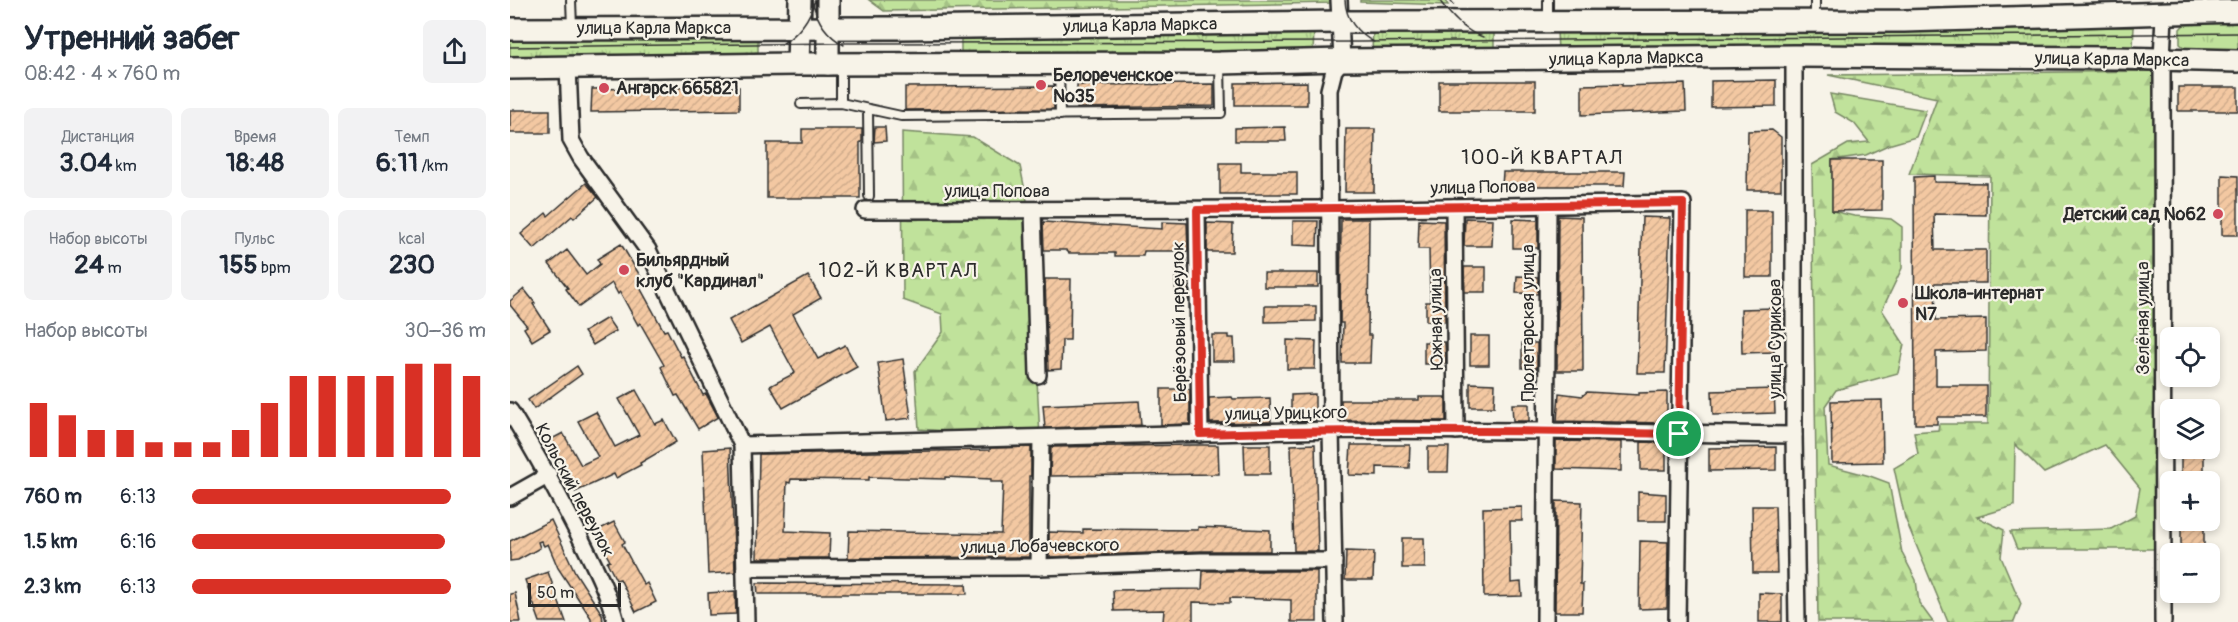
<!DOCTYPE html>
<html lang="ru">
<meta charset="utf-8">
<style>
:root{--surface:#fff;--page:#f2f2f3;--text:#1f2937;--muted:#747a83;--accent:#d93025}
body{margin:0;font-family:Pangolin,sans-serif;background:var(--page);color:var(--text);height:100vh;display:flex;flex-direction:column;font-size:22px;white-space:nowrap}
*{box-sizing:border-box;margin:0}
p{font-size:20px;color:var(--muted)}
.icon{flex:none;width:33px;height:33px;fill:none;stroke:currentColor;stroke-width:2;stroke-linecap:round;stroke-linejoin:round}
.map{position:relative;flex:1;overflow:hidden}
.details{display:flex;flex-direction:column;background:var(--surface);width:510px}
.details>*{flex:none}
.tools{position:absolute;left:1650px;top:327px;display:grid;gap:12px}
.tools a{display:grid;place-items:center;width:60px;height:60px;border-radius:9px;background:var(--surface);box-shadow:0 3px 9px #0003;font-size:30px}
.scale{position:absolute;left:18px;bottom:15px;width:93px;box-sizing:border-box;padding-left:6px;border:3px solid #2b2b2b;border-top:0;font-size:16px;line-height:21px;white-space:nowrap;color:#2b2b2b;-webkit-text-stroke:4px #f7f3e8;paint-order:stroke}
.pin{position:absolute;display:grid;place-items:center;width:51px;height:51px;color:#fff;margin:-26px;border:3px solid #fff;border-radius:50%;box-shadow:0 2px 6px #0007}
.round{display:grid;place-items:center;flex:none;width:63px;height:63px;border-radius:9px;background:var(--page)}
.head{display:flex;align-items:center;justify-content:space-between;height:102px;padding:0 24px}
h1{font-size:33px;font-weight:700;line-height:45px}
.figures{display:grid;grid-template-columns:repeat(3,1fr);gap:9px;height:102px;padding:6px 24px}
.figures div{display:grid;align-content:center;border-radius:9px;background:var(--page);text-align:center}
.figures b{font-size:26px;font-weight:700}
.figures small{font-size:16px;font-weight:400}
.figures p{font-size:16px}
.chart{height:168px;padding:12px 24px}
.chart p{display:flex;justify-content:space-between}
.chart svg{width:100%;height:108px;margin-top:6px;stroke:var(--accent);stroke-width:6}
ul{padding:0 24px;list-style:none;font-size:20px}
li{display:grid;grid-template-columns:96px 72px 1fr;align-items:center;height:45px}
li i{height:15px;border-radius:8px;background:var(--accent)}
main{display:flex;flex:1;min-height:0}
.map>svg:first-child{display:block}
.grass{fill:url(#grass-tufts);stroke:#768663;stroke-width:1.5}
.forest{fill:url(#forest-firs);stroke:#768663;stroke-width:1.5}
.building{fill:url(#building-hatch);stroke:#2b2b2b;stroke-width:1.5}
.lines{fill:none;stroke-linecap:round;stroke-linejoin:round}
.lane-casing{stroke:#2b2b2b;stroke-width:12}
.street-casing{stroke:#2b2b2b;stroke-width:20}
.secondary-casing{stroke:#2b2b2b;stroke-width:26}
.path{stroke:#2b2b2b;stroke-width:2;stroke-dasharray:6 4.5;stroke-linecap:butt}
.lane{stroke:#f7f3e8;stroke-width:8}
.street{stroke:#f7f3e8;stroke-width:15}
.secondary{stroke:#f7f3e8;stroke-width:21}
.tram{stroke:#2b2b2b;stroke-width:1.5}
.route-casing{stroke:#fff;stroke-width:12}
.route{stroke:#d93025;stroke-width:8}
.poi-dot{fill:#d1495b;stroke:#f7f3e8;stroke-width:2}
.labels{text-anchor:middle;stroke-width:4.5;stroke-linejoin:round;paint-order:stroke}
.street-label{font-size:18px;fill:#2b2b2b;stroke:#f7f3e8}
.poi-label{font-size:18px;font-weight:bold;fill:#2b2b2b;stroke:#f7f3e8;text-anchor:start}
.neighbourhood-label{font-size:20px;letter-spacing:1.5px;fill:#2b2b2b;stroke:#f7f3e8}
</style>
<main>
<section class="details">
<div class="head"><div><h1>Утренний забег</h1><p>08:42 · 4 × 760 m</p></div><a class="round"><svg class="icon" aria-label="share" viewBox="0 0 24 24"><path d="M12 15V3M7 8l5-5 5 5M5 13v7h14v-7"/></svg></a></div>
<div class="figures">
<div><p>Дистанция</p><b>3.04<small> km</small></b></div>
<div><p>Время</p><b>18:48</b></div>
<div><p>Темп</p><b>6:11<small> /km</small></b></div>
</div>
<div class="figures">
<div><p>Набор высоты</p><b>24<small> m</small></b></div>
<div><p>Пульс</p><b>155<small> bpm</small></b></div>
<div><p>kcal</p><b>230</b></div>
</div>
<div class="chart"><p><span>Набор высоты</span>30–36 m</p>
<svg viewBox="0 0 160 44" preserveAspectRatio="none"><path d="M5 44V22M15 44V27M25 44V33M35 44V33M45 44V38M55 44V38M65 44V38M75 44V33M85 44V22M95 44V11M105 44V11M115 44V11M125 44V11M135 44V6M145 44V6M155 44V11"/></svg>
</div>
<ul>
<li><b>760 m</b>6:13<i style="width:88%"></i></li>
<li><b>1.5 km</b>6:16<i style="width:86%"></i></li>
<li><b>2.3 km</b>6:13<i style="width:88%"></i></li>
</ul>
</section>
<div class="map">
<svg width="1728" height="622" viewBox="0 0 1728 622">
<defs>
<pattern id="grass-tufts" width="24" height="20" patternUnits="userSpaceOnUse" patternTransform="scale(1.5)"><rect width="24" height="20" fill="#c0e29b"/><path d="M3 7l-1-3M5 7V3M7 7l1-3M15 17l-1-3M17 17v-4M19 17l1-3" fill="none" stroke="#a5c286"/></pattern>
<pattern id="forest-firs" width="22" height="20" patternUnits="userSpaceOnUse" patternTransform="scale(1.5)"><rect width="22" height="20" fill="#c0e29b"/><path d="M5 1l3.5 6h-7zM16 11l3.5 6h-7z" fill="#a5c286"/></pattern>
<pattern id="building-hatch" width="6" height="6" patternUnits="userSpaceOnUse" patternTransform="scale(1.5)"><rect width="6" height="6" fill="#f3c8a2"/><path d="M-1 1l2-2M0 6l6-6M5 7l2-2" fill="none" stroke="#d0ac8c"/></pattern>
</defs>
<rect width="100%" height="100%" fill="#f7f3e8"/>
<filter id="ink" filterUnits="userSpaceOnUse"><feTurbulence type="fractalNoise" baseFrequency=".0167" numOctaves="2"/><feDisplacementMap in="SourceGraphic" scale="12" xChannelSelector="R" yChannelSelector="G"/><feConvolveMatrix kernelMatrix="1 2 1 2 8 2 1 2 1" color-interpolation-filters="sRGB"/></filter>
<g filter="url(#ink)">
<g class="grass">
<path d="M850 0H935L938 5 850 2Z"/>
<path d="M1680 18H1728V53H1681L1670 44V29Z"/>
<path d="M1624 27 1623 47 1048 51 1047 31Z"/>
<path d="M863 30H984V49L862 51Z"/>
<path d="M451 32H804L803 52 451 54Z"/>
<path d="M248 34V55L0 57V36Z"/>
</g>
<g class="forest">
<path d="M359 0H825V3L374 11Z"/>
<path d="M1644 71 1648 549H1507L1500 532 1601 529 1625 516 1630 488 1595 445 1534 473 1505 444 1504 506 1467 517 1494 530 1491 557 1511 604 1504 622H1438L1395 518 1384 468 1408 454 1404 432 1428 430 1429 424H1478L1480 176 1399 174 1427 98 1318 75Z"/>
<path d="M1320 94 1416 110 1406 137 1378 145 1356 155 1322 160V211L1344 216 1381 219 1392 227V268L1372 310 1394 344 1388 373 1326 390 1315 406 1318 465 1360 476 1379 483 1392 553 1406 580 1409 603 1423 622H1308L1302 165 1338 144 1359 142 1344 123 1325 112Z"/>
<path d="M392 132 463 137 510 166 518 205 530 438 409 429 405 371 433 332 432 314 393 300Z"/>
</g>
<g class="building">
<path d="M1266 80V106L1201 107V81Z"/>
<rect x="929" y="81" width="96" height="30"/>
<path d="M797 82V105H725V83Z"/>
<path d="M704 84V106L567 108V85Z"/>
<path d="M1112 84V86L1175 84 1176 111 1072 115V85Z"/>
<path d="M543 86 544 109 395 110V87Z"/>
<path d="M229 87V110L81 112 82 89Z"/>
<rect x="1668" y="87" width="60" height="24"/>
<rect x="0" y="110" width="40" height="23"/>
<path d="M365 127H375L376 141 364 142Z"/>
<path d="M775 127 776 141H725V128Z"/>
<path d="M292 129H352V142H350V198H257V143H292Z"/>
<path d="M836 129H865L864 192H835Z"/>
<path d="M1262 130 1271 137V190H1237L1238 131Z"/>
<path d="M1322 160H1372V210L1322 211Z"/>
<path d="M710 163H731V172H787V194H710Z"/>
<path d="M993 172H1115L1114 186H992Z"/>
<path d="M1712 175 1728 176V235H1712Z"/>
<path d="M1424 176V182L1476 183V215L1424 214 1425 250H1476V283H1425L1426 320 1476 319V351L1426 352V386H1476V417H1427V424H1405L1404 177Z"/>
<path d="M76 183 88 197 64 218 62 216 24 249 11 234 36 213 38 216Z"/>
<rect x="1235" y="210" width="27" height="67"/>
<path d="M1048 216 1072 217 1073 371H1047Z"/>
<path d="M1132 217 1160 218 1155 373H1127Z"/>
<path d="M955 218 983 219 982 246H954Z"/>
<path d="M831 219H859L858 335H861L860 363H832L833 323H830Z"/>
<path d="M1003 219 1028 220V248H1003Z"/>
<path d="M909 220 934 221 935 322 916 321V302H920L919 249H908Z"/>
<path d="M783 221H808L807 246 783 245Z"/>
<path d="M533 222 652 229V222L677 223 678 251H634L633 256H605V253H559L556 250H534Z"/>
<path d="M697 223 723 224 722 252H697Z"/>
<path d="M111 244 132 279 127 282 154 331 157 330 171 357 173 356 193 395 196 394 208 417 188 429 168 395 165 396 151 367 154 365 130 323 128 325 110 292 108 294 102 283 69 307 56 289 58 288 39 264 57 250 76 275 90 264 87 259Z"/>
<path d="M954 267H976V292H955Z"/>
<rect x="754" y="273" width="54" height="14"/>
<path d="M298 276 311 298 283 314 308 359 335 345 347 367 273 408 260 386 285 373 260 327 231 343 219 320Z"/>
<path d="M1007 276 1028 277V294L1006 293Z"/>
<path d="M665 278H678V300H666Z"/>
<path d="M535 279H561L560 340H552L551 369 538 370Z"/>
<path d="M14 289 25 303 23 304 40 330 22 341 14 328 17 326 0 305V301Z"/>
<path d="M755 306H806V321L755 322Z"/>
<path d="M1264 308V352L1232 353 1231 309Z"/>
<path d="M97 318 106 331 83 345 74 332Z"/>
<path d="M702 335H719V338H724L725 361H702Z"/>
<rect x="960" y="336" width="19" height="29"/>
<path d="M777 340 806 341 805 369H777Z"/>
<path d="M914 342H935L936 364H914Z"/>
<rect x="1012" y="343" width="15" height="25"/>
<path d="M393 359 401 418 376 421 368 363Z"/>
<path d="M67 366 72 374 24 409 18 400Z"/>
<path d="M960 383 985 384 984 407H960Z"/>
<path d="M651 389H680V424L651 425Z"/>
<path d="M1264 389 1265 413 1203 415 1202 391Z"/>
<path d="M126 390 145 424 154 420 166 442 130 463 131 465 106 478 104 474 65 492 51 459 47 462 36 442 53 433 71 465 88 457 68 421 86 412 105 447 129 435 109 399Z"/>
<path d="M1077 392 1129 395V393L1157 392V423L1047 421 1049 393 1072 396Z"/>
<path d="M805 394V421H781V395Z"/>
<path d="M722 397 723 399 760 398 761 422 700 423 699 398Z"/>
<path d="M909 397H936V421L831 420V400H909Z"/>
<path d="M1372 400 1373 462 1322 463 1321 401Z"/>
<path d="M629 401 631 425 535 428 533 405Z"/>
<path d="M1002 404H1019V421H1003Z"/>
<path d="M1046 441 1111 442V471L1046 469Z"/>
<path d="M1131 442 1156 443V470H1131Z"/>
<path d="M805 444 808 551H784L781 445Z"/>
<path d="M683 445H708L709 474 540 476 541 447Z"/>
<path d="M734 445H760V474H735Z"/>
<path d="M841 445H900L899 468 867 467V476L839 475Z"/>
<path d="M521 447V476H519V557L338 558 339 531 491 534 493 482H481V479L435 477V479L359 477V480L281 479 280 483 277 482 275 531 320 533 319 558H247L249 454 480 450V448Z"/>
<path d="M918 447H939L938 472H918Z"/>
<path d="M1266 447V470L1199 471V448Z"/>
<path d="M220 448 225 572 198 574 193 450Z"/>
<rect x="1671" y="450" width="23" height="32"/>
<path d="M1128 492 1156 494V521H1128Z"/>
<path d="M1046 501 1072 502 1070 584H1073L1072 612H1045Z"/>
<path d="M1242 506H1265L1267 573H1243Z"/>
<path d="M1012 507V521H1000L1001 583 1011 582 1012 596 974 597 973 508Z"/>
<path d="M41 520 65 572 92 614 93 622H81V618L48 568 38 544 34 546 31 541 28 542 30 548 8 560 0 561V541Z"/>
<rect x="1671" y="520" width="23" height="34"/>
<path d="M104 522 115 542 112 544 134 585 137 583 146 602 126 612 110 579 106 580 97 562 100 561 84 532Z"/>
<path d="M688 527 760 530V551H691L539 557V532L573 533V529L688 530Z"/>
<path d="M892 538H914L915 568H892Z"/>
<path d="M1130 541 1158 542 1157 608 1129 609Z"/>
<path d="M836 551 864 552 863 580H835Z"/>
<path d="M693 571H807V622H781V600L720 598V603L683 602V622H653L654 610 604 611 603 590 692 589Z"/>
<path d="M38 572 56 622H30L15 580Z"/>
<path d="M247 583 456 584 457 594H248Z"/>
<path d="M225 591 226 614 199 615 198 593Z"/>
<path d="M5 593 11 622H0V594Z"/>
<path d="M1249 593 1272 594V622H1249Z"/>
</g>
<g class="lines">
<g class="lane-casing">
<g id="lane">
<path d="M61 0 62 27"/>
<path d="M1305 0V19"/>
<path d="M1038 19V0"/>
<path d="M549 64 550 115"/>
<path d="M331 66V103"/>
<path d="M291 104 331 103 391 116 711 113 710 65"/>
<path d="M358 109 359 196"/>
</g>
</g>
<g class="street-casing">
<g id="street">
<path d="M1284 56V435L1287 622"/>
<path d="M58 67 61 140 71 158 138 250 232 445 236 622"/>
<path d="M944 207 946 431"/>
<path d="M355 210 821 209 1173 203 1167 622"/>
<path d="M687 210 690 434"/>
<path d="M523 211 528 375"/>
<path d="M0 411C25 452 48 494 70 537 84 565 98 592 106 622"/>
<path d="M232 445 821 430 1037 431 1284 435"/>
<path d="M0 497 39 475"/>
<path d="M529 567 531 438"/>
<path d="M236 568 529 567 691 561H824"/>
<path d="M825 622 821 430 819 90 824 70 832 60 829 0"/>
<path d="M1035 622 1038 205"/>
<path d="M1653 622 1652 59 1654 15"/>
</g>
</g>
<g class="secondary-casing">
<g id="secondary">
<path d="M0 29 390 28 831 22 1394 21 1728 11"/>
<path d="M288 64 290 0"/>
<path d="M318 64V0"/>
<path d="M0 68 288 64 710 63 832 60 1284 56 1607 58 1728 61"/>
</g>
</g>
<path class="path" d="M940 0 944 5"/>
<use href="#lane" class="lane"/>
<use href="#street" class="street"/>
<use href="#secondary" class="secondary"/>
<g class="tram">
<path d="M835 0C836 20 847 33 864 42"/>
<path d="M929 0C941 16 954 31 973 37"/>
<path d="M303 3C307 21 318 36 334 45"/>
<path d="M272 44C288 34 300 19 305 0"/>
<path d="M0 47 331 43 850 42 1728 33"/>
</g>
</g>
</g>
<g class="lines" filter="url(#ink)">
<g class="route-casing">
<path id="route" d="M1173 203 1169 434C1009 430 849 429 690 434L687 210Z"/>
</g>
<use href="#route" class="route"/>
</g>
<g class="poi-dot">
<circle cx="531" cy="85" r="6"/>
<circle cx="94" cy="88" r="6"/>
<circle cx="1708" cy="214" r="6"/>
<circle cx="114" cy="270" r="6"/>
<circle cx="1393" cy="303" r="6"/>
</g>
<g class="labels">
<g class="street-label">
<text transform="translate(630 25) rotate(-1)" y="6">улица Карла Маркса</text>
<text x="144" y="34">улица Карла Маркса</text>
<text transform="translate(1116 58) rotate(-1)" y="6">улица Карла Маркса</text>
<text transform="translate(1602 59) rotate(1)" y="6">улица Карла Маркса</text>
<text transform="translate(973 187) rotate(-1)" y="6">улица Попова</text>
<text x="487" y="197">улица Попова</text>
<text transform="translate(1633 318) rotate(-90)" y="6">Зелёная улица</text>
<text transform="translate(926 319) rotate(-91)" y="6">Южная улица</text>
<text transform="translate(669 322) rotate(-91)" y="6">Берёзовый переулок</text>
<text transform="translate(1018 323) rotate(-90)" y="6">Пролетарская улица</text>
<text transform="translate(1265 339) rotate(-90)" y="6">улица Сурикова</text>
<text transform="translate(776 413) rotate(-1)" y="6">улица Урицкого</text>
<text transform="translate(65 490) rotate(62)" y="6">Кольский переулок</text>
<text transform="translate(530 546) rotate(-1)" y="6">улица Лобачевского</text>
</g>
<g class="poi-label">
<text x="543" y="81">Белореченское<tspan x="543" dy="21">№35</tspan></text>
<text x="106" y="94">Ангарск 665821</text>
<text x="1696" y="220" text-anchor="end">Детский сад №62</text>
<text x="126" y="266">Бильярдный<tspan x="126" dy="21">клуб "Кардинал"</tspan></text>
<text x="1405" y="299">Школа-интернат<tspan x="1405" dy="21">N7</tspan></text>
</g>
<g class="neighbourhood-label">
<text x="1032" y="164">100-Й КВАРТАЛ</text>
<text x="388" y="277">102-Й КВАРТАЛ</text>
</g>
</g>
</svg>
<div class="tools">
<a><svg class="icon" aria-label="locate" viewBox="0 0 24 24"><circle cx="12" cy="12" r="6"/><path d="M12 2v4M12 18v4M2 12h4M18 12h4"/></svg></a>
<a><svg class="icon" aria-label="layers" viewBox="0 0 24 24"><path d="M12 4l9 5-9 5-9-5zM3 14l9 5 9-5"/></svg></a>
<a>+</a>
<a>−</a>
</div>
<div class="scale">50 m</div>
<div class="pin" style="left:1169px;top:434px;background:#1e9e55"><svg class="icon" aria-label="arrive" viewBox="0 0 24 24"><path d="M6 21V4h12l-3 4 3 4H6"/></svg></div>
</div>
</main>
